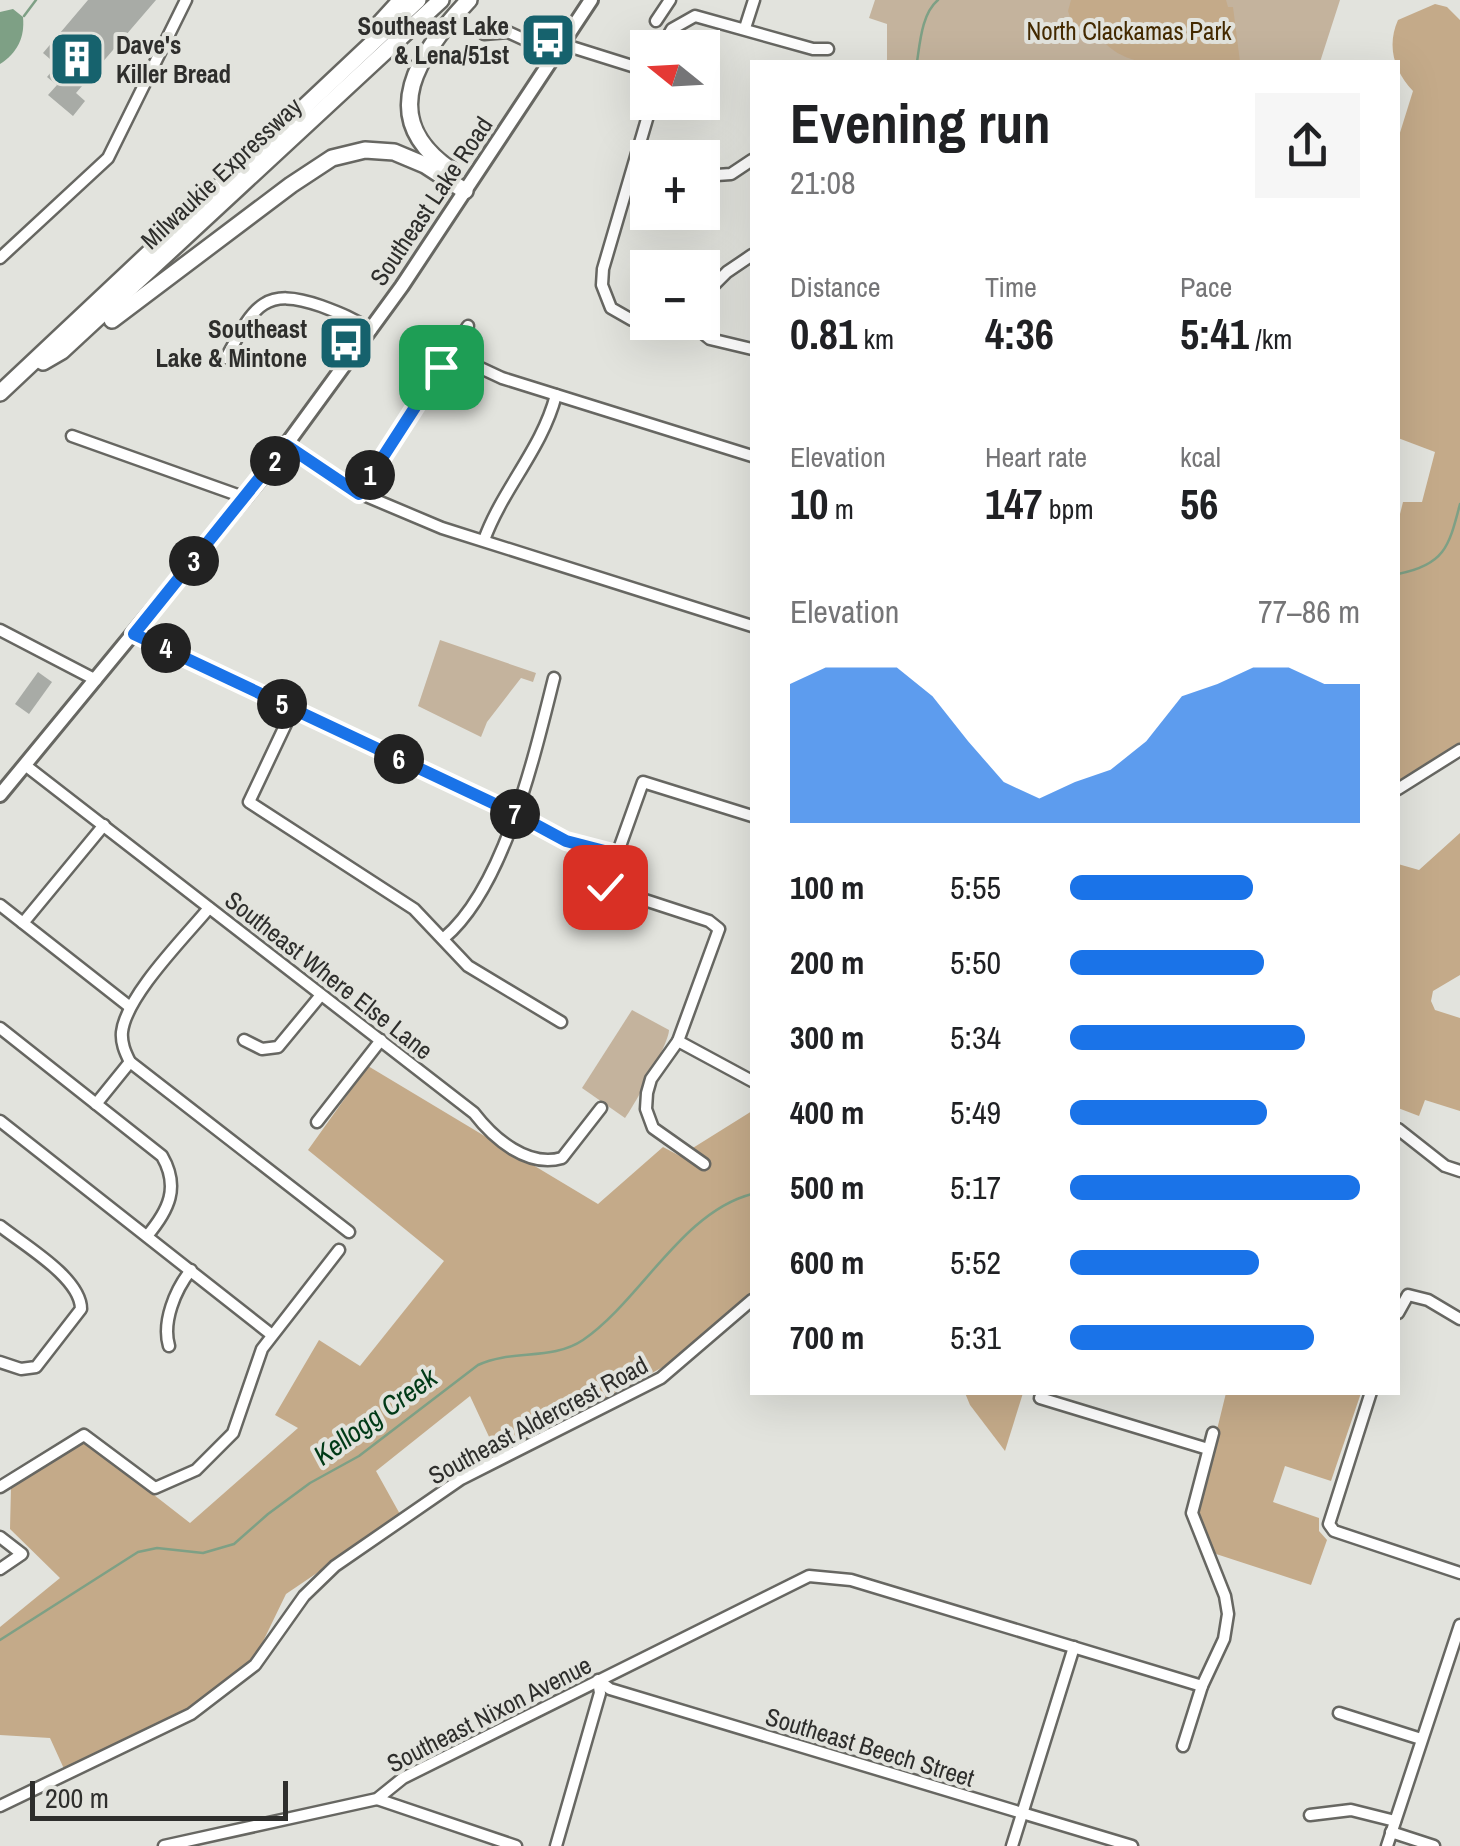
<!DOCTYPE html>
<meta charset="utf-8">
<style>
:root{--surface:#fff;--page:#f6f6f6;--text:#202124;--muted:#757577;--accent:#1a73e8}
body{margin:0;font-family:"Archivo Narrow",sans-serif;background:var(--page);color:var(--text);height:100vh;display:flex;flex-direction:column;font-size:38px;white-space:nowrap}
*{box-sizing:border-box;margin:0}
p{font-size:32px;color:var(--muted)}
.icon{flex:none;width:55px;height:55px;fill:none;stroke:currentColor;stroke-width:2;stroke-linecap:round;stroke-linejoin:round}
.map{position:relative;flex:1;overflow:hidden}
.sheet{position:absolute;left:750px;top:60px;width:650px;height:1335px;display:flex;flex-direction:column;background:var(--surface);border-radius:0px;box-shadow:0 10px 40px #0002}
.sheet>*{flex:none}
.needle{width:65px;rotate:288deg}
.controls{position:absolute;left:630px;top:30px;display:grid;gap:20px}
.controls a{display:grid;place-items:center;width:90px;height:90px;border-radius:0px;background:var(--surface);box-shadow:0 10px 40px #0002;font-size:50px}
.scale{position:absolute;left:30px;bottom:25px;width:258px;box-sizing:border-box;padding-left:10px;border:5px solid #2e2e2c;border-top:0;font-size:28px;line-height:35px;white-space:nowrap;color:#2e2e2c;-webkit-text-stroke:8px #e2e3dd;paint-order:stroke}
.pin{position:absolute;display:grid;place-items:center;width:85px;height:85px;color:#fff;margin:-42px;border-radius:20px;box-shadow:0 5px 15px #0006}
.km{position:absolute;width:50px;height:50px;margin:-25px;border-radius:50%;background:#222;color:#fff;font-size:28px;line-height:50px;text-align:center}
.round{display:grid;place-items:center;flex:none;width:105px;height:105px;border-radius:0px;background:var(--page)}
.summary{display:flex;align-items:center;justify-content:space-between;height:170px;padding:0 40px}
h1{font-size:55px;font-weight:700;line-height:75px}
.figures{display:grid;grid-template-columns:repeat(3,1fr);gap:15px;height:170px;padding:10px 40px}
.figures div{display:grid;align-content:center}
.figures b{font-size:42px;font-weight:700}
.figures small{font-size:28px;font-weight:400}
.figures p{font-size:28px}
.chart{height:280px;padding:20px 40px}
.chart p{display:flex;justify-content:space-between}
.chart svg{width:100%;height:180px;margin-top:10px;fill:var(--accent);opacity:.7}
ul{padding:0 40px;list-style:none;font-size:32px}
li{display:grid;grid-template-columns:160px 120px 1fr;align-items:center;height:75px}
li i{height:25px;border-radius:12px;background:var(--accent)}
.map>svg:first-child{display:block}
.green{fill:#c4b39d}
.forest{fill:#c4aa89}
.water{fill:#7ea085}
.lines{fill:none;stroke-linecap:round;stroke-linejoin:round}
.stream{stroke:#7ea085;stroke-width:2.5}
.building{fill:#a8aba6}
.minor-casing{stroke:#676762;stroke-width:15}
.major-casing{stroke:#676762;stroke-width:18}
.highway-casing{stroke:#676762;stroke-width:20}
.minor{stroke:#fff;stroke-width:10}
.major{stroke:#fff;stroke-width:12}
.highway{stroke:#fff;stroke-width:15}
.route-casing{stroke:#fff;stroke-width:20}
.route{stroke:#1a73e8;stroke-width:12}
.labels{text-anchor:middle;stroke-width:8;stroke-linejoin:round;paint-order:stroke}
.poi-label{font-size:25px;font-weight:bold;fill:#2e2e2c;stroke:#e2e3dd;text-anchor:end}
.park-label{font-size:25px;fill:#442a00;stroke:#e2e3dd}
.street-label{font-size:25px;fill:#2e2e2c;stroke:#e2e3dd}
.water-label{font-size:28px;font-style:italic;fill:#003a17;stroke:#e2e3dd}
</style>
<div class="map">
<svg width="1460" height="1846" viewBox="0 0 1460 1846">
<rect width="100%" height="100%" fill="#e2e3dd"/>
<g class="green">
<path d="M875 0H1340L1320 62H887V24L869 18Z"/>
<path d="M440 640 536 673 533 682 521 678 487 722 481 737 418 706Z"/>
<path d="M632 1010 669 1030C669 1043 635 1104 625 1118L582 1088Z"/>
</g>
<g class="forest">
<path d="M1071 0H1226L1228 7H1233L1240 62C1197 63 1125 77 1099 35L1084 38 1075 33 1068 11Z"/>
<path d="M1435 4 1447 7 1460 20V746L1398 788V522L1403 502H1422L1435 452 1398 438V139L1413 91C1395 72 1386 47 1398 20Z"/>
<path d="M1460 833V975L1433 991 1431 1001 1435 1010 1460 1018V1111L1425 1100 1419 1116 1398 1108V864L1419 870Z"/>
<path d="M368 1066 598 1204 663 1147 680 1156 752 1111V1298L722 1317 676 1360 498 1456 470 1396 376 1471 401 1516 286 1594 254 1660 191 1709 65 1771 50 1738 0 1735V1627L60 1578 10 1529 11 1487 74 1443 86 1442 190 1523 298 1428 275 1415 319 1340 360 1366 444 1261 308 1150Z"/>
<path d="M965 1393H1023L1005 1451 970 1405Z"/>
<path d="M1226 1393H1361L1331 1481 1285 1466 1273 1502 1319 1518V1531L1327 1540 1311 1585 1213 1553 1197 1511Z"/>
</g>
<path class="water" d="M13 9 23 17C25 38 17 53 0 64V12Z"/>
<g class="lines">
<g class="stream">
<path d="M24 16 36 0"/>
<path d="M917 62C920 42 922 13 938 0"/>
<path d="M1398 574C1445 565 1449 546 1460 504"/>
<path d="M0 1640 138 1552 157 1548 203 1553 234 1544 268 1514 310 1483 359 1456 478 1365C512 1349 552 1361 583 1340 641 1300 682 1212 752 1194"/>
</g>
</g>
<g class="building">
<path d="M88 0H156L76 93 85 101 73 116 48 95 57 85 47 77 57 65 43 53Z"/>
<path d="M38 672 52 682 29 714 15 704Z"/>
</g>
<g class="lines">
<g class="minor-casing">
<g id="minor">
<path d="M656 21 670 0"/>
<path d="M745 28 754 0"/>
<path d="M484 34 508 32 556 54"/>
<path d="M562 44 648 71"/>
<path d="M661 48 672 29 695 16 813 49H828"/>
<path d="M702 176 731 174 752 160"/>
<path d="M0 258 108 158 186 0"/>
<path d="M702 297 727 272 752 255"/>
<path d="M648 322 632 320 611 308 602 285 603 269 652 102"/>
<path d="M689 322 710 339 752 349"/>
<path d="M454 349 472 364 502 378 752 456"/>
<path d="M226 358C253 309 262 285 321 306 340 313 355 319 371 330"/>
<path d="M72 436 246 498"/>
<path d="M286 445 359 493 442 528 752 626"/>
<path d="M359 493 468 326"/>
<path d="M484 540C503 488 542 449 556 395"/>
<path d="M0 630 96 680"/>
<path d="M134 634 516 814 565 841 616 854"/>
<path d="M293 709 249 802 414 909 468 966 561 1022"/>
<path d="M25 765 474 1113C494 1139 528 1168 562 1158L601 1108"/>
<path d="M1398 789 1460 750"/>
<path d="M605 887 709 921 719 929 678 1041 651 1079 647 1093 646 1109 653 1128 704 1164"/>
<path d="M0 905 130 1007"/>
<path d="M209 908C185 937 126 996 122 1032 121 1043 125 1052 130 1062L349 1232"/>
<path d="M595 916 643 782 752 816"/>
<path d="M23 923 104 825"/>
<path d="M444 938C505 887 535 753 554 678"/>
<path d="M0 1028 162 1156C180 1187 169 1210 147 1236"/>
<path d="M244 1040 262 1049 278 1047 321 995"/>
<path d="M678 1041 752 1081"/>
<path d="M96 1104 130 1062"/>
<path d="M0 1121 272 1335"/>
<path d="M317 1122 381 1040"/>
<path d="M1398 1129 1445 1166 1460 1171"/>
<path d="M0 1226C24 1245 81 1278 81 1309L36 1367 21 1369 0 1362"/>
<path d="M1398 1313 1408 1295 1428 1300 1460 1319"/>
<path d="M169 1346C162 1322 175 1290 191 1270"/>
<path d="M1371 1392 1329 1524 1334 1531 1460 1573"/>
<path d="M1040 1398 1208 1449"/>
<path d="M0 1487 84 1435 155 1488 196 1470 233 1433 262 1349 339 1250"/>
<path d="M0 1537 22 1554 0 1569"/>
<path d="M598 1680 610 1689 1132 1846"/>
<path d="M1339 1713 1421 1739"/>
<path d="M1183 1746 1202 1686 1224 1639 1228 1614 1225 1596 1192 1513 1213 1433"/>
<path d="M377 1799 516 1846"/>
<path d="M0 1806 191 1714 255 1665 304 1596 335 1566 461 1479 661 1378 752 1300"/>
<path d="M1310 1815 1351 1810 1395 1821"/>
<path d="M1391 1832 1434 1846"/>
<path d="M164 1846 377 1799 403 1778 809 1576 851 1580 1202 1686"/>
<path d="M556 1846 600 1693 598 1681"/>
<path d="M1012 1846 1074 1647"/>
<path d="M1387 1846 1460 1625"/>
</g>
</g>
<g class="major-casing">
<path id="major" d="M0 795 270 467 402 286 591 0"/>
</g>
<g class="highway-casing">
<g id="highway">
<path d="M380 23 401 0"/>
<path d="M451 170C373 117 420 52 469 0"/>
<path d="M112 320 291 185 332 158 365 150 394 152 425 165 465 191"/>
<path d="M43 362 62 351 441 0"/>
<path d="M0 393 418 0"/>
</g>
</g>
<use href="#minor" class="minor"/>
<use href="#major" class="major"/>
<use href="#highway" class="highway"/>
</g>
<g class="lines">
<g class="route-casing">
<path id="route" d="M441 367 359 494 286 445 134 634 516 814 566 841 616 854 605 887"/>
</g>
<use href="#route" class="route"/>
</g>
<defs>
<g id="bus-square" transform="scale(2.875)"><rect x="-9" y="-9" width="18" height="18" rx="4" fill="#16626d" stroke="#e2e3dd"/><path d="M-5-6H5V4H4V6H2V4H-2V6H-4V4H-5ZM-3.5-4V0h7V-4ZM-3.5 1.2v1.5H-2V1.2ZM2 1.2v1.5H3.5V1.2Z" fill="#fff"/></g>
<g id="building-square" transform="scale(2.875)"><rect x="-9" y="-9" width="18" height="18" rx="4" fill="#16626d" stroke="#e2e3dd"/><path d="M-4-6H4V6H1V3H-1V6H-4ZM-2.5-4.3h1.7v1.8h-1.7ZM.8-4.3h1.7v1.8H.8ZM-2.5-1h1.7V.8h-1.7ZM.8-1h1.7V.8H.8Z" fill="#fff"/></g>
</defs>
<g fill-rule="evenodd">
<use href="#bus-square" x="548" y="40"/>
<use href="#building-square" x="77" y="59"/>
<use href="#bus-square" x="346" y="343"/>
</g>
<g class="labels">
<g class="poi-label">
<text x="509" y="35">Southeast Lake<tspan x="509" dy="29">&amp; Lena/51st</tspan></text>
<text x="116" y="54" text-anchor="start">Dave's<tspan x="116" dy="29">Killer Bread</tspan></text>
<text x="307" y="338">Southeast<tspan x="307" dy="29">Lake &amp; Mintone</tspan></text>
</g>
<g class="park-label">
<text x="1129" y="40">North Clackamas Park</text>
</g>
<g class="street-label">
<text transform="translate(221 173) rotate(-43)" y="9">Milwaukie Expressway</text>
<text transform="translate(431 201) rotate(-56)" y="9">Southeast Lake Road</text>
<text transform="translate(329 975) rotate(38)" y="9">Southeast Where Else Lane</text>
<text transform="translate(538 1420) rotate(-28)" y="9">Southeast Aldercrest Road</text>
<text transform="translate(489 1714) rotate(-27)" y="9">Southeast Nixon Avenue</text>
<text transform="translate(870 1747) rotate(17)" y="9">Southeast Beech Street</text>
</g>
<g class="water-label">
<text transform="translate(375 1416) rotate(-36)" y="10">Kellogg Creek</text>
</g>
</g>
</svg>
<div class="controls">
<a><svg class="needle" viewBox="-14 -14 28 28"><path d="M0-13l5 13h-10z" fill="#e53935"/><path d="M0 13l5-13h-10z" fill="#757577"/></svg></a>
<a>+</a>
<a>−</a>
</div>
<div class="scale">200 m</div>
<div class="pin" style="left:441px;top:367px;background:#1e9e55"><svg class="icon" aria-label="arrive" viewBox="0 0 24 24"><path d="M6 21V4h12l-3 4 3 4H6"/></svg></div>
<div class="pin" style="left:605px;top:887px;background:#d93025"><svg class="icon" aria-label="check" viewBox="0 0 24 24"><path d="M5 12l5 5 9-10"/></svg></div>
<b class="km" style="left:370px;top:475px">1</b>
<b class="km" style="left:275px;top:461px">2</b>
<b class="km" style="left:194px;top:561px">3</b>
<b class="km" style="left:166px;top:648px">4</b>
<b class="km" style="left:282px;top:704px">5</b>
<b class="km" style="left:399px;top:759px">6</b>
<b class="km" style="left:515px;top:814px">7</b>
<section class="sheet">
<div class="summary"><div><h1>Evening run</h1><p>21:08</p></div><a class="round"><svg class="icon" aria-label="share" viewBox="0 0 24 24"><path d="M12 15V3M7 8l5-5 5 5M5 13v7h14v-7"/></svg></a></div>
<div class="figures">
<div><p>Distance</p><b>0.81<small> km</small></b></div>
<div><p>Time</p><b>4:36</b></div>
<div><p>Pace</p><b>5:41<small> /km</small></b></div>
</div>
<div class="figures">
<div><p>Elevation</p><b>10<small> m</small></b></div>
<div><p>Heart rate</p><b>147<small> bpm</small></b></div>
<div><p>kcal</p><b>56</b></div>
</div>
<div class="chart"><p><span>Elevation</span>77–86 m</p>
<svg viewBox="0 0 160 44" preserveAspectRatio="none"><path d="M0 44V10L10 6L20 6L30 6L40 13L50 24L60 34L70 38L80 34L90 31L100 24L110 13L120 10L130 6L140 6L150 10L160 10V44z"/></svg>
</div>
<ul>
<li><b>100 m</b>5:55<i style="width:63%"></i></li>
<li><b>200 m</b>5:50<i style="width:67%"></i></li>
<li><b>300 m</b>5:34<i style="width:81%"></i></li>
<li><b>400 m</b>5:49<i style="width:68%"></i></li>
<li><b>500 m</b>5:17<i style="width:100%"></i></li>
<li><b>600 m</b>5:52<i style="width:65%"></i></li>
<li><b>700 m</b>5:31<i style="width:84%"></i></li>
</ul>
</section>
</div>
